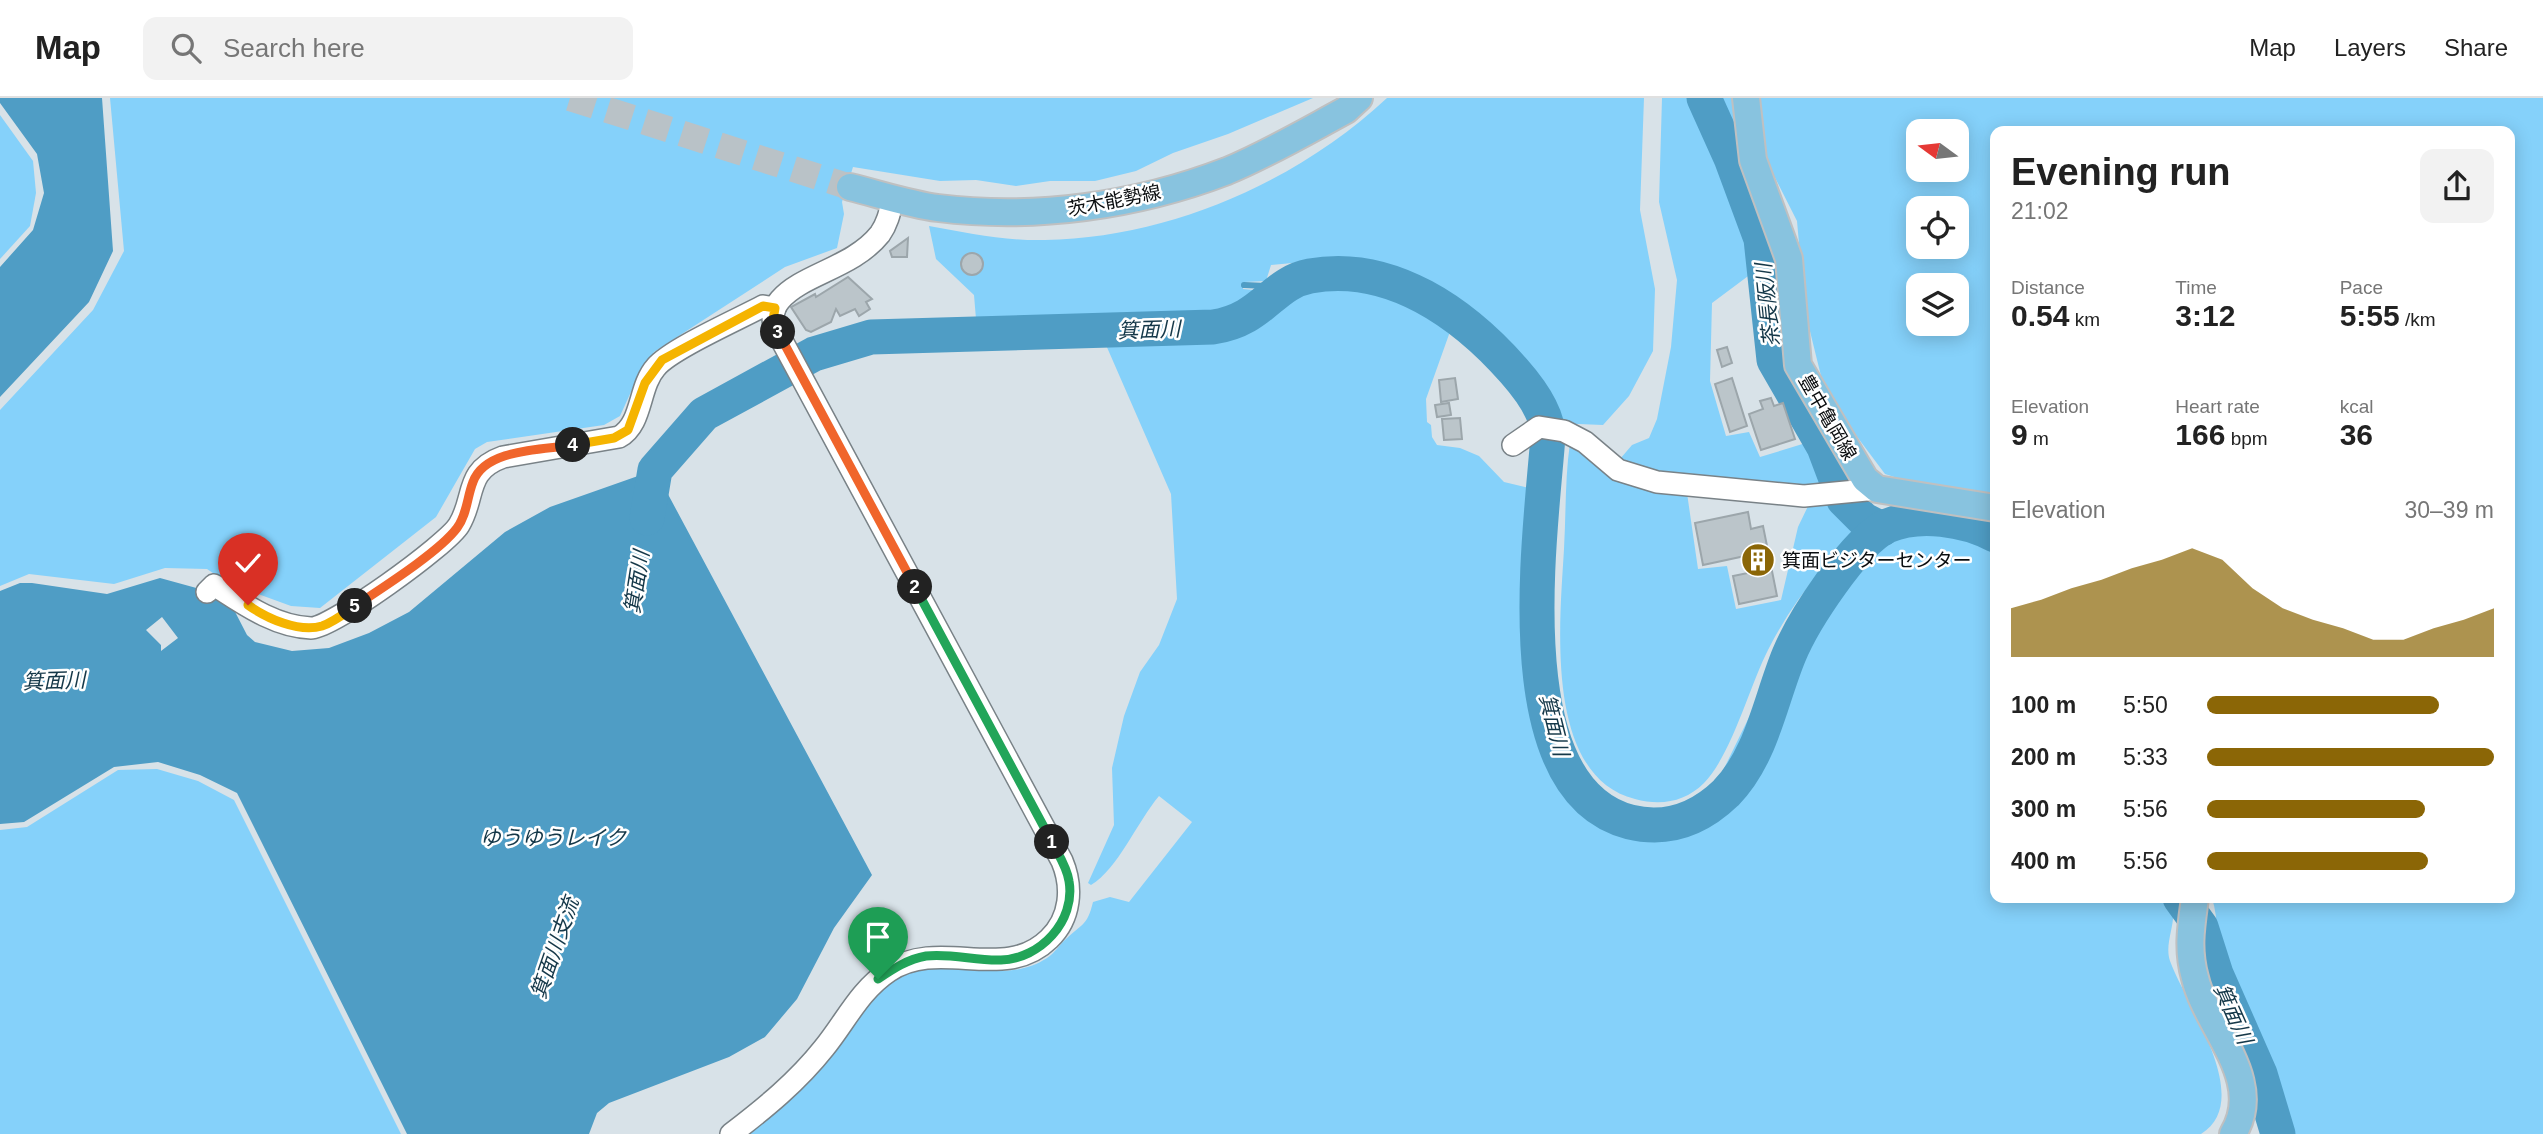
<!DOCTYPE html>
<meta charset="utf-8">
<style>
:root{--surface:#fff;--page:#f2f2f2;--text:#222;--muted:#767676;--line:#e0e0e0;--accent:#8b6606}
body{margin:0;font-family:Arial,"Noto Sans JP",sans-serif;background:var(--page);color:var(--text);height:100vh;display:flex;flex-direction:column;font-size:26px;white-space:nowrap}
*{box-sizing:border-box;margin:0}
p{font-size:23px;color:var(--muted)}
.icon{flex:none;width:38px;height:38px;fill:none;stroke:currentColor;stroke-width:2;stroke-linecap:round;stroke-linejoin:round}
.map{position:relative;flex:1;overflow:hidden}
.details{position:absolute;left:1990px;top:28px;width:525px;height:777px;display:flex;flex-direction:column;background:var(--surface);border-radius:14px;box-shadow:0 4px 18px #0003}
.details>*{flex:none}
.needle{width:46px;rotate:285deg}
.tools{position:absolute;left:1906px;top:21px;display:grid;gap:14px}
.tools a{display:grid;place-items:center;width:63px;height:63px;border-radius:14px;background:var(--surface);box-shadow:0 4px 18px #0003;font-size:35px}
.pin{position:absolute;display:grid;place-items:center;width:60px;height:60px;color:#fff;margin:-72px -30px;border-radius:50% 50% 50% 0;rotate:-45deg;box-shadow:0 0 7px #0007}
.pin .icon{rotate:45deg}
.km{position:absolute;width:35px;height:35px;margin:-18px;border-radius:50%;background:#222;color:#fff;font-size:19px;line-height:35px;text-align:center}
.round{display:grid;place-items:center;flex:none;width:74px;height:74px;border-radius:14px;background:var(--page)}
.head{display:flex;align-items:center;justify-content:space-between;height:119px;padding:0 21px}
h1{font-size:38px;font-weight:600;line-height:52px}
.metrics{display:grid;grid-template-columns:repeat(3,1fr);gap:10px;height:119px;padding:7px 21px}
.metrics div{display:grid;align-content:center}
.metrics b{font-size:30px;font-weight:600}
.metrics small{font-size:19px;font-weight:400}
.metrics p{font-size:19px}
.chart{height:196px;padding:14px 21px}
.chart p{display:flex;justify-content:space-between}
.chart svg{width:100%;height:126px;margin-top:7px;fill:var(--accent);opacity:.7}
ul{padding:0 21px;list-style:none;font-size:23px}
li{display:grid;grid-template-columns:112px 84px 1fr;align-items:center;height:52px}
li i{height:18px;border-radius:9px;background:var(--accent)}
header{display:flex;align-items:center;gap:42px;box-sizing:border-box;height:98px;padding:0 35px;background:var(--surface);border-bottom:2px solid var(--line)}
header strong{font-size:33px}
nav{display:flex;gap:38px;margin-inline-start:auto;font-size:24px}
.search{width:490px;height:63px;background:var(--page);display:flex;align-items:center;gap:18px;box-sizing:border-box;padding:0 24px;border-radius:14px;color:var(--muted);font-size:26px}
.map>svg:first-child{display:block}
.green{fill:#85d1fa;fill-rule:evenodd}
.water{fill:#4f9dc5}
.pier{fill:#d8e2e8}
.lines{fill:none;stroke-linecap:round;stroke-linejoin:round}
.stream{stroke:#4f9dc5;stroke-width:6}
.river{stroke:#4f9dc5;stroke-width:35}
.building{fill:#bbc5ca;stroke:#9ca6ab;stroke-width:2}
.major-tunnel{stroke:#b9c2c7;stroke-width:26;stroke-dasharray:26 13;stroke-linecap:butt}
.minor-casing{stroke:#798287;stroke-width:24}
.major-casing{stroke:#bfc0c1;stroke-width:30}
.minor{stroke:#fff;stroke-width:21}
.major{stroke:#88c3df;stroke-width:26}
.split-1-casing{stroke:#fff;stroke-width:14}
.split-2-casing{stroke:#fff;stroke-width:14}
.split-3-casing{stroke:#fff;stroke-width:14}
.split-4-casing{stroke:#fff;stroke-width:14}
.split-5-casing{stroke:#fff;stroke-width:14}
.split-6-casing{stroke:#fff;stroke-width:14}
.split-1{stroke:#22a559;stroke-width:9}
.split-2{stroke:#22a559;stroke-width:9}
.split-3{stroke:#f0652b;stroke-width:9}
.split-4{stroke:#f5b400;stroke-width:9}
.split-5{stroke:#f0652b;stroke-width:9}
.split-6{stroke:#f5b400;stroke-width:9}
.labels{text-anchor:middle;stroke-width:5;stroke-linejoin:round;paint-order:stroke}
.street-label{font-size:19px;fill:#0a0d0f;stroke:#fff}
.poi-label{font-size:19px;fill:#0a0d0f;stroke:#fff;text-anchor:start}
.water-label{font-size:21px;font-style:italic;fill:#153849;stroke:#fff}
</style>
<header>
<strong>Map</strong>
<div class="search"><svg class="icon" aria-label="search" viewBox="0 0 24 24"><circle cx="10" cy="10" r="6"/><path d="M15 15l6 6"/></svg>Search here</div>
<nav><a>Map</a><a>Layers</a><a>Share</a></nav>
</header>
<div class="map">
<svg width="2543" height="1036" viewBox="0 0 2543 1036">
<rect width="100%" height="100%" fill="#d8e2e8"/>
<g class="green">
<path d="M110 0H1313L1228 36 1173 55 1136 73 1095 83H1050L1016 88 976 82 940 83 853 69 842 104 844 116 837 150 785 169 654 254 635 285 620 318 604 327 487 344 475 351 436 419 320 510 291 508 228 485 207 471 165 470 114 486 29 476 0 488V312L93 212 124 153Z"/>
<path d="M1387 0H1644L1640 112 1655 191 1653 253 1629 298 1603 327 1554 325C1521 243 1450 182 1361 166 1332 160 1300 164 1271 167L1266 183 1244 184 1243 191 1264 193 1240 209 1217 217 1051 223 1049 219 976 221 974 197 936 161 929 128C967 135 1006 143 1045 142 1169 140 1297 84 1387 0Z"/>
<path d="M1662 0H1733L1743 77 1775 158 1712 205 1710 283 1726 338 1749 334 1760 359 1809 344 1773 280 1787 269 1841 366 1848 389 1812 393 1658 373 1620 361 1632 347 1649 340 1657 321 1671 249 1677 182 1659 104Z"/>
<path d="M1755 0H2543V1036H2293C2283 976 2241 925 2223 868 2216 846 2219 822 2212 800H2510V33H1995V397L1916 386 1885 376 1849 328 1823 286 1805 213 1797 123 1765 60ZM1918 33H1956V72H1918ZM1918 110H1956V149H1918ZM1918 187H1956V226H1918Z"/>
<path d="M0 17 33 63 36 95 30 128 0 161Z"/>
<path d="M1323 190C1370 190 1413 199 1452 228L1426 301 1427 324 1431 327 1432 339 1437 347 1460 350 1479 358 1504 384 1554 396C1552 482 1517 687 1634 714 1663 721 1691 713 1713 693L1795 525 1830 476 1877 421 1899 413 1924 410 1969 416 1995 424V800H2169C2181 820 2163 842 2170 863 2185 905 2256 1002 2201 1036H747C771 1017 796 999 816 977 847 942 864 888 912 874 958 859 1004 888 1047 860 1055 855 1059 847 1066 841 1081 826 1087 829 1093 804L1110 799 1129 804 1192 724 1159 698C1137 724 1118 771 1091 787L1088 785 1114 727 1112 670 1124 618 1140 574 1159 547 1177 501 1171 396 1106 247C1146 245 1200 249 1237 237 1270 227 1289 196 1323 190Z"/>
<path d="M1570 345 1687 395 1698 471 1727 468 1736 511 1781 502 1798 429 1810 404 1851 399 1870 418C1830 460 1794 500 1768 552 1749 589 1732 656 1704 685 1685 704 1661 708 1635 701 1543 678 1560 521 1564 451 1566 416 1565 379 1570 345Z"/>
<path d="M157 671 198 683 234 702 401 1036H0V732L27 729 118 672Z"/>
</g>
<g class="water">
<path d="M0 0H102L113 153 89 204 0 299V169L33 132 44 95 37 56 0 5Z"/>
<path d="M655 372 872 777 834 830 797 901 765 939 729 959 609 1005 597 1015 589 1036H407L237 695 200 677 158 664 114 669 24 724 0 726V493L20 485H32L107 496 160 480 200 491 231 506 247 537 255 544 292 553 329 550 369 535 409 514 505 434 550 409Z"/>
</g>
<path class="pier" d="M162 519 178 540 161 553V547L146 532Z"/>
<g class="lines">
<path class="stream" d="M1244 187 1285 189"/>
<g class="river">
<path d="M1704 0 1731 60 1761 141 1774 262 1824 349 1844 402 1864 422 1882 431"/>
<path d="M647 420 655 372 704 316 814 256 871 239 1213 229C1263 222 1272 185 1310 178 1391 163 1464 216 1514 273 1529 290 1548 315 1548 338 1541 435 1502 691 1630 724 1667 733 1699 721 1726 695 1762 658 1770 603 1789 557 1803 523 1854 444 1887 428 1919 414 1965 421 1995 437"/>
<path d="M2180 800 2201 829 2216 876 2260 976 2278 1036"/>
</g>
</g>
<g class="building">
<path d="M908 140 907 159H892L890 153Z"/>
<circle cx="972" cy="166" r="11"/>
<path d="M848 179 872 201 866 204 870 211 859 218 855 211 840 218 836 211 831 224 811 234 806 232 791 209 815 196 816 199Z"/>
<path d="M1727 249 1732 265 1722 269 1717 252Z"/>
<path d="M1455 280 1458 301 1441 304 1439 282Z"/>
<path d="M1732 280 1747 328 1730 334 1715 286Z"/>
<path d="M1771 300 1774 308 1783 305 1795 341 1761 352 1749 316 1763 311 1760 303Z"/>
<path d="M1449 305 1451 317 1437 319 1435 307Z"/>
<path d="M1460 320 1462 341 1444 342 1442 321Z"/>
<path d="M1748 414 1751 431 1763 428 1777 498 1739 506 1733 478 1748 475 1745 458 1703 467 1695 425Z"/>
</g>
<g class="lines">
<path class="major-tunnel" d="M570 0 850 89"/>
<g class="minor-casing">
<g id="minor">
<path d="M1513 347 1539 329 1564 333 1585 344 1618 372 1657 384 1804 398 1877 391"/>
<path d="M207 494 214 487C242 505 275 529 311 530 332 530 447 447 459 427 476 399 464 373 503 359L619 339C643 326 638 289 656 269 671 251 739 221 763 208L775 210"/>
<path d="M731 1036C765 1010 797 984 824 950 846 923 859 893 889 873 940 839 1004 885 1049 841 1071 820 1073 789 1062 763L774 228C772 219 773 210 780 202 802 176 853 170 880 136 888 125 890 113 893 100"/>
</g>
</g>
<g class="major-casing">
<g id="major">
<path d="M1746 0 1753 62 1789 161 1798 267 1865 381 1877 391 1995 410"/>
<path d="M850 89C879 96 908 106 938 110 1035 122 1136 108 1227 73 1268 56 1307 33 1346 12L1359 0"/>
<path d="M2195 800C2191 829 2187 851 2195 880 2207 931 2266 982 2233 1036"/>
</g>
</g>
<use href="#minor" class="minor"/>
<use href="#major" class="major"/>
</g>
<g class="lines">
<g class="split-1-casing">
<path id="split-1" d="M878 881C893 871 908 861 926 858 951 855 976 863 1001 862 1040 861 1076 823 1069 783 1067 769 1058 756 1052 744"/>
</g>
<g class="split-2-casing">
<path id="split-2" d="M915 489 1052 744"/>
</g>
<g class="split-3-casing">
<path id="split-3" d="M778 234 915 489"/>
</g>
<g class="split-4-casing">
<path id="split-4" d="M573 347 614 340 628 332 645 285 662 262 763 208 775 210 773 222 778 234"/>
</g>
<g class="split-5-casing">
<path id="split-5" d="M355 508C382 490 439 454 457 430 467 417 467 399 473 384 485 350 544 352 573 347"/>
</g>
<g class="split-6-casing">
<path id="split-6" d="M248 507C266 520 299 535 322 528 334 524 345 515 355 508"/>
</g>
<use href="#split-1" class="split-1"/>
<use href="#split-2" class="split-2"/>
<use href="#split-3" class="split-3"/>
<use href="#split-4" class="split-4"/>
<use href="#split-5" class="split-5"/>
<use href="#split-6" class="split-6"/>
</g>
<defs>
<g id="building-disc" transform="scale(1.75)"><circle r="9.5" fill="#8b6606" stroke="#fff"/><path d="M-4-6H4V6H1V3H-1V6H-4ZM-2.5-4.3h1.7v1.8h-1.7ZM.8-4.3h1.7v1.8H.8ZM-2.5-1h1.7V.8h-1.7ZM.8-1h1.7V.8H.8Z" fill="#fff"/></g>
</defs>
<g fill-rule="evenodd">
<use href="#building-disc" x="1758" y="462"/>
</g>
<g class="labels">
<g class="street-label">
<text transform="translate(1114 102) rotate(-11)" y="7">茨木能勢線</text>
<text transform="translate(1828 319) rotate(60)" y="7">豊中亀岡線</text>
</g>
<g class="poi-label">
<text x="1782" y="469">箕面ビジターセンター</text>
</g>
<g class="water-label">
<text transform="translate(1768 207) rotate(-96)" y="7">茶長阪川</text>
<text transform="translate(1149 232) rotate(-2)" y="7">箕面川</text>
<text transform="translate(637 484) rotate(-81)" y="7">箕面川</text>
<text transform="translate(54 583) rotate(-2)" y="7">箕面川</text>
<text transform="translate(1554 627) rotate(76)" y="7">箕面川</text>
<text x="553" y="747">ゆうゆうレイク</text>
<text transform="translate(555 850) rotate(-71)" y="7">箕面川支流</text>
<text transform="translate(2233 916) rotate(66)" y="7">箕面川</text>
</g>
</g>
</svg>
<div class="tools">
<a><svg class="needle" viewBox="-14 -14 28 28"><path d="M0-13l5 13h-10z" fill="#e53935"/><path d="M0 13l5-13h-10z" fill="#767676"/></svg></a>
<a><svg class="icon" aria-label="locate" viewBox="0 0 24 24"><circle cx="12" cy="12" r="6"/><path d="M12 2v4M12 18v4M2 12h4M18 12h4"/></svg></a>
<a><svg class="icon" aria-label="layers" viewBox="0 0 24 24"><path d="M12 4l9 5-9 5-9-5zM3 14l9 5 9-5"/></svg></a>
</div>
<div class="pin" style="left:878px;top:881px;background:#1e9e55"><svg class="icon" aria-label="arrive" viewBox="0 0 24 24"><path d="M6 21V4h12l-3 4 3 4H6"/></svg></div>
<div class="pin" style="left:248px;top:507px;background:#d93025"><svg class="icon" aria-label="check" viewBox="0 0 24 24"><path d="M5 12l5 5 9-10"/></svg></div>
<b class="km" style="left:1052px;top:744px">1</b>
<b class="km" style="left:915px;top:489px">2</b>
<b class="km" style="left:778px;top:234px">3</b>
<b class="km" style="left:573px;top:347px">4</b>
<b class="km" style="left:355px;top:508px">5</b>
<section class="details">
<div class="head"><div><h1>Evening run</h1><p>21:02</p></div><a class="round"><svg class="icon" aria-label="share" viewBox="0 0 24 24"><path d="M12 15V3M7 8l5-5 5 5M5 13v7h14v-7"/></svg></a></div>
<div class="metrics">
<div><p>Distance</p><b>0.54<small> km</small></b></div>
<div><p>Time</p><b>3:12</b></div>
<div><p>Pace</p><b>5:55<small> /km</small></b></div>
</div>
<div class="metrics">
<div><p>Elevation</p><b>9<small> m</small></b></div>
<div><p>Heart rate</p><b>166<small> bpm</small></b></div>
<div><p>kcal</p><b>36</b></div>
</div>
<div class="chart"><p><span>Elevation</span>30–39 m</p>
<svg viewBox="0 0 160 44" preserveAspectRatio="none"><path d="M0 44V27L10 24L20 20L30 17L40 13L50 10L60 6L70 10L80 20L90 27L100 31L110 34L120 38L130 38L140 34L150 31L160 27V44z"/></svg>
</div>
<ul>
<li><b>100 m</b>5:50<i style="width:81%"></i></li>
<li><b>200 m</b>5:33<i style="width:100%"></i></li>
<li><b>300 m</b>5:56<i style="width:76%"></i></li>
<li><b>400 m</b>5:56<i style="width:77%"></i></li>
</ul>
</section>
</div>
